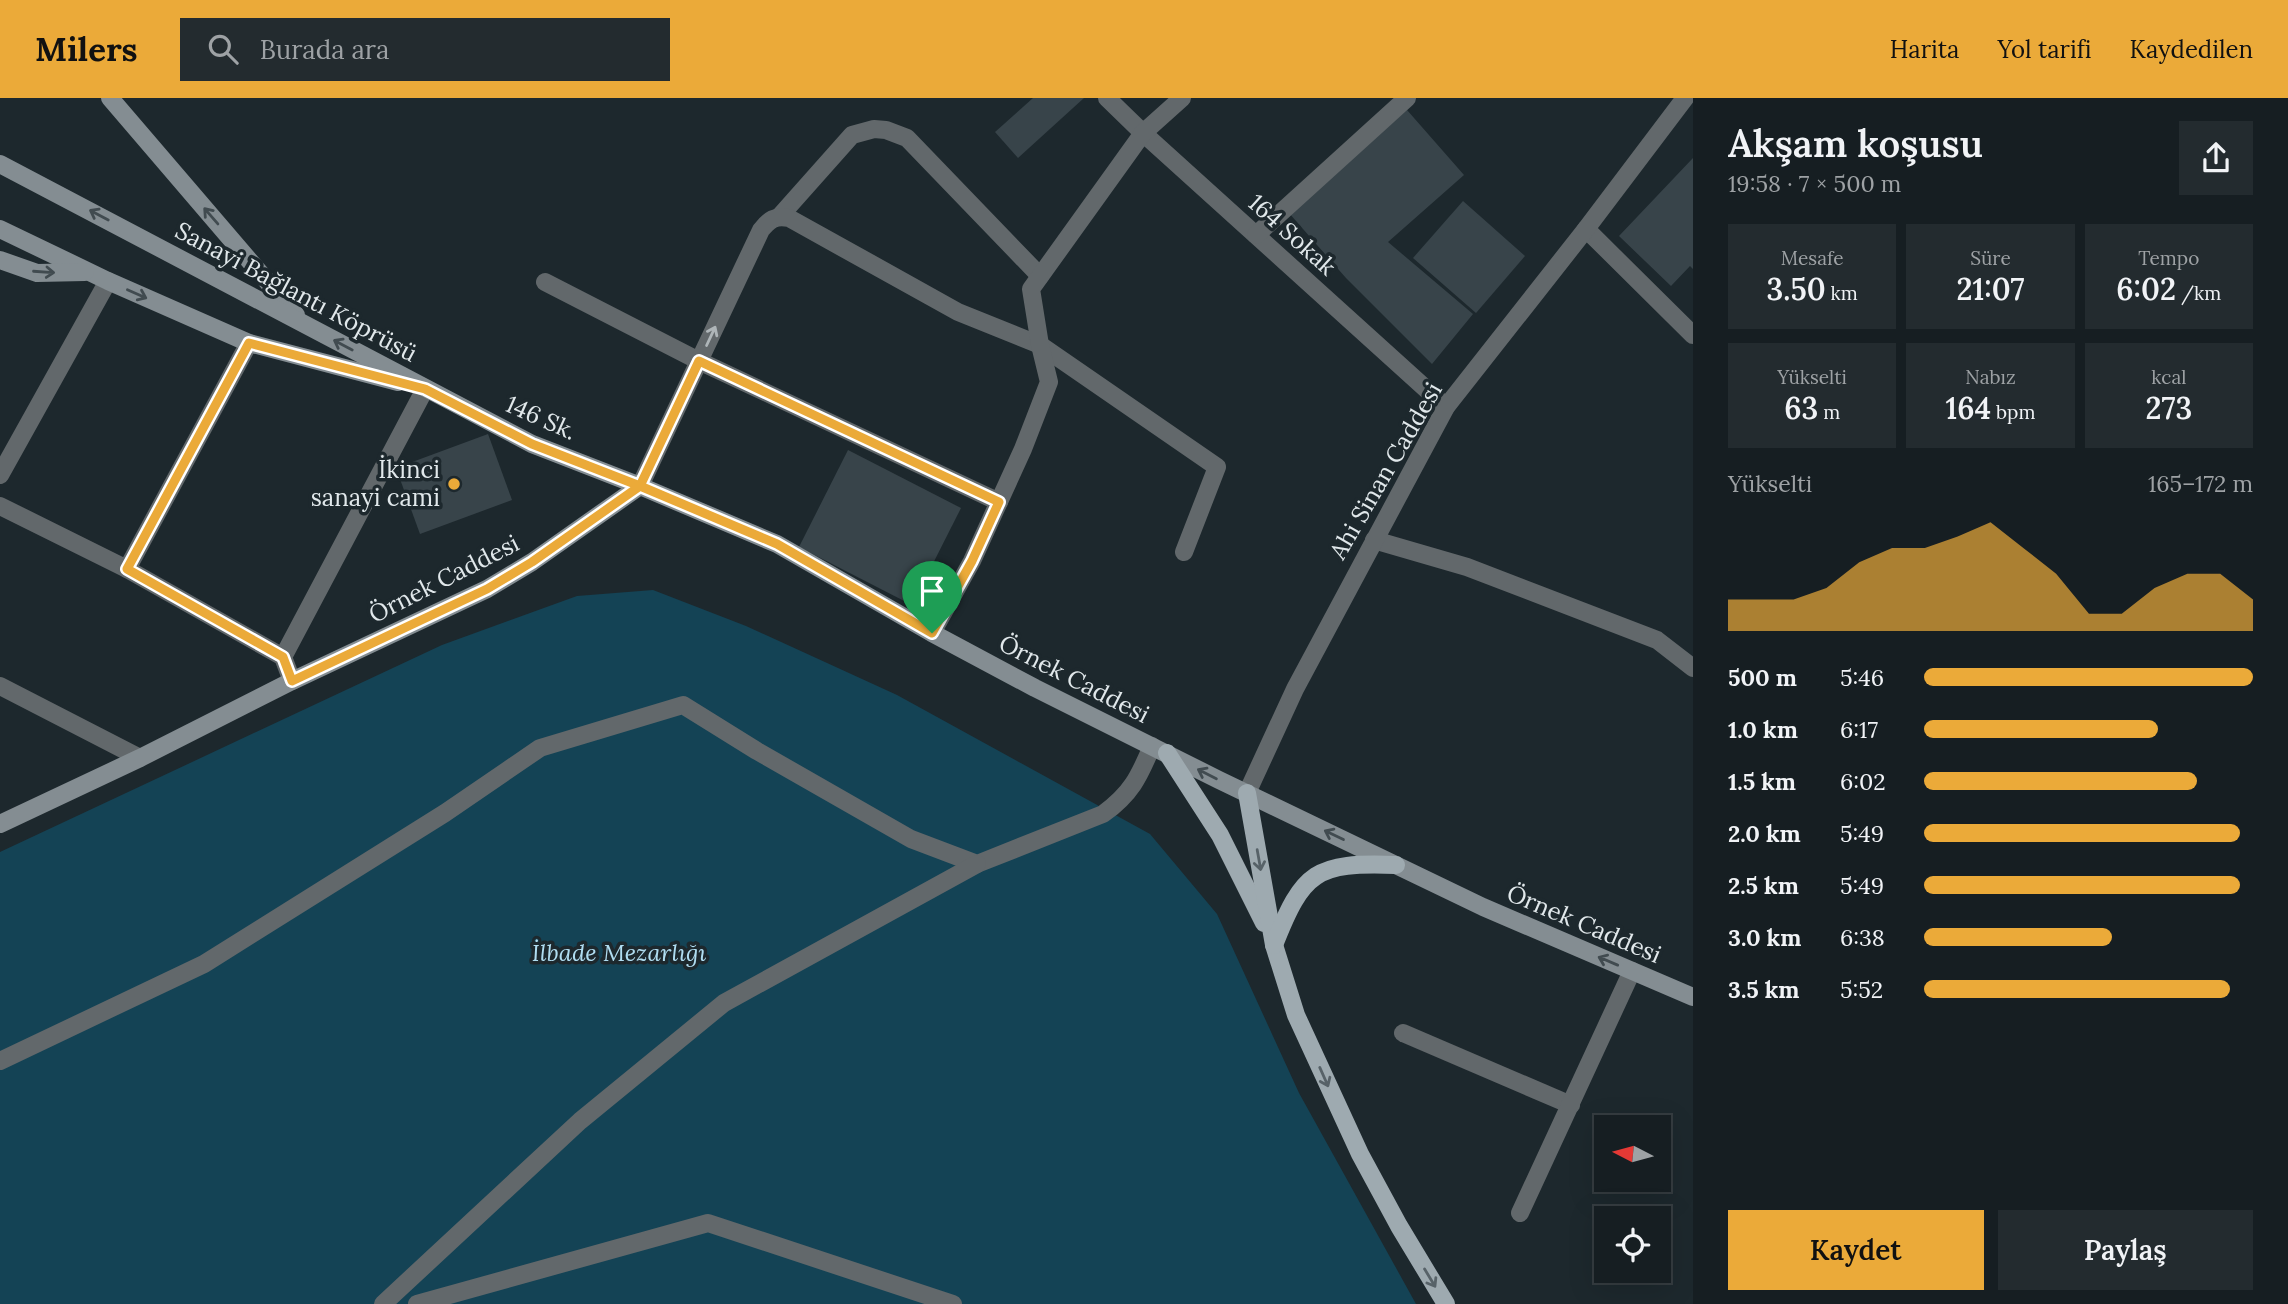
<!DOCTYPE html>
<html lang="tr">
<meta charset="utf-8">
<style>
:root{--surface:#161e22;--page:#232b2f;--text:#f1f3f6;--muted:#9ea2a5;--line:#353c40;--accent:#ebaa39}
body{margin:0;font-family:Lora,serif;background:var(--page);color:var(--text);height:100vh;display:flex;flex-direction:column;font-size:26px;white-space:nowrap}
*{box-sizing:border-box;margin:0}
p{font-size:23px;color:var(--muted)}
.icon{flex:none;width:38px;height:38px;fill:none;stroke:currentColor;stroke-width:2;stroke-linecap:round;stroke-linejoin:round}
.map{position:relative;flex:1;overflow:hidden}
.panel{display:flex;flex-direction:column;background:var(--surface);width:595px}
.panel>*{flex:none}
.needle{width:46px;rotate:276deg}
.controls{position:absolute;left:1594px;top:1017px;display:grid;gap:14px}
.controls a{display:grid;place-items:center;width:77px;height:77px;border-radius:0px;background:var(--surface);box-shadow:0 7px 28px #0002,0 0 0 2px var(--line);font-size:35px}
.pin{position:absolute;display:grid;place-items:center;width:60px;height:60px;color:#fff;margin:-72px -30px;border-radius:50% 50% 50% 0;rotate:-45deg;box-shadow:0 0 7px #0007}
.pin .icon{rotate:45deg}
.round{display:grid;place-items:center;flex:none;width:74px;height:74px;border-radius:0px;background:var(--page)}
.headline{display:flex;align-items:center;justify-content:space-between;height:119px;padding:0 35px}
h1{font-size:38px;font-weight:600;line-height:52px}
.metrics{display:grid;grid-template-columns:repeat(3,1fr);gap:10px;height:119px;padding:7px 35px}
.metrics div{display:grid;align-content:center;border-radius:0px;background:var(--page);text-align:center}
.metrics b{font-size:30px;font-weight:600}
.metrics small{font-size:19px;font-weight:400}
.metrics p{font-size:19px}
.chart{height:196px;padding:14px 35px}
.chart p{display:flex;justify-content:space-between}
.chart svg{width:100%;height:126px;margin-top:7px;fill:var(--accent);opacity:.7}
.action{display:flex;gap:14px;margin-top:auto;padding:14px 35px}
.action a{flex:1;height:80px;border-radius:0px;background:var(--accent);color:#111;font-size:28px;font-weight:600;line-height:80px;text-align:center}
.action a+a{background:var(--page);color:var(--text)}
ul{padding:0 35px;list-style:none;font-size:23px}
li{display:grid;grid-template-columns:112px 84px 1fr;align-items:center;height:52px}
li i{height:18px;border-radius:9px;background:var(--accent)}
header{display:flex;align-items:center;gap:42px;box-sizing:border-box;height:98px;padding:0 35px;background:var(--accent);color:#111}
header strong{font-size:33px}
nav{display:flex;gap:38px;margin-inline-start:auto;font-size:24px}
.search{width:490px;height:63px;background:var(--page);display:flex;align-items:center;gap:18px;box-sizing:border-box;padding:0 24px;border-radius:0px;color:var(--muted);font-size:26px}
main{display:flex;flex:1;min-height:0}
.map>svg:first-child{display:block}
.green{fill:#144355}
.building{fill:#38444a}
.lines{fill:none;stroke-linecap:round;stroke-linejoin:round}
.service{stroke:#62686b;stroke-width:18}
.pedestrian{stroke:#62686b;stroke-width:18}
.minor{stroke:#62686b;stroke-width:18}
.tertiary{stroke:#62686b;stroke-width:18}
.secondary{stroke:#848d92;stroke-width:18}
.primary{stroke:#9eaab0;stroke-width:18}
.oneway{stroke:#414b50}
.oneway2{stroke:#aeb5b8}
.oneway3{stroke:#576268}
.route-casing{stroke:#fff;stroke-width:14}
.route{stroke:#ebaa39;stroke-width:9}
.poi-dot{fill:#ebaa39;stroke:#1d282d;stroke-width:2.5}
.labels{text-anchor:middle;stroke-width:7;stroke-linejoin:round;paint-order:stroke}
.street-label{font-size:24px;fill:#e1e8eb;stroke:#1d282d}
.poi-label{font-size:24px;fill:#e1e8eb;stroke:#1d282d;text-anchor:end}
.park-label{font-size:24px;font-style:italic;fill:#b0ddf1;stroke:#1d282d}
</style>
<header>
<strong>Milers</strong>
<div class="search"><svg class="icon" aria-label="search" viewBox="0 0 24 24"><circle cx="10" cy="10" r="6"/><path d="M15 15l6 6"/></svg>Burada ara</div>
<nav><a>Harita</a><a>Yol tarifi</a><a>Kaydedilen</a></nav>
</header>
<main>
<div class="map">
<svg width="1693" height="1206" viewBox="0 0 1693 1206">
<rect width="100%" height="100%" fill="#1d282d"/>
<path class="green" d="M653 492 746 528 897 597 1150 736 1217 816 1299 995 1416 1206H0V754L442 547 577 498Z"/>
<g class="building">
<path d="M1033 0H1084L1018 60 995 34Z"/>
<path d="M1407 12 1464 77 1388 144 1473 216 1432 266 1346 180 1289 115Z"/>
<path d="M1693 60V171L1690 168 1671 188 1619 138Z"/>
<path d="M1463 103 1525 158 1476 215 1413 160Z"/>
<path d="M488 336 512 402 420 436 396 370Z"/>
<path d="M848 352 961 410 912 507 799 449Z"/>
</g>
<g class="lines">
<path class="service" d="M1040 247 1217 369 1184 454"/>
<g class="pedestrian">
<path d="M0 963 204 866 445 715 540 650 683 607 757 653 911 741 977 766 1103 716C1131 696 1139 679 1152 648"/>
<path d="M383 1206 580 1023 724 905 977 766"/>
</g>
<g class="minor">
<path d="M1107 0 1143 35 1446 309"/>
<path d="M780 118 852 37 874 31 886 32 907 40 1040 178"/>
<path d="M1586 131 1693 237"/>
<path d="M1256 137 1407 0"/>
<path d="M545 184 699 263 999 404"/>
<path d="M0 377 108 183"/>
<path d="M640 388 761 132C769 122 775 117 789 120L958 214 1040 247"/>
<path d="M0 408 127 471 283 559 292 583"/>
<path d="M1374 442 1467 469 1657 542 1693 570"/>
<path d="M127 471 249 245"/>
<path d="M932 535 972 463 1023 351 1049 284 1040 247 1031 191 1143 35 1182 0"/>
<path d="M283 559 425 291"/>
<path d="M0 588 140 660"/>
<path d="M1403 935 1571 1007"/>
<path d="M1520 1115 1632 873"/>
<path d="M417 1206 708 1125 953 1206"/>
</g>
<path class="tertiary" d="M1247 695 1295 591 1446 309 1586 131 1685 0"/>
<g class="secondary">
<path d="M110 0 296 217"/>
<path d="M0 66 532 346 640 388 777 446 932 535 1035 590 1219 682 1483 809 1693 899"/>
<path d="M0 131 108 183 249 245 398 284"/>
<path d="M0 162 37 175 85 174"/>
<path d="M0 726 140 660 292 583 487 491 532 464 640 388"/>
</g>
<g class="primary">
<path d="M1167 655 1220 737 1264 825"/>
<path d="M1247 695 1274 847 1296 917 1360 1056 1399 1128 1446 1206"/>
<path d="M1274 847C1303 773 1316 764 1396 767"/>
</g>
</g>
<defs><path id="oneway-shaft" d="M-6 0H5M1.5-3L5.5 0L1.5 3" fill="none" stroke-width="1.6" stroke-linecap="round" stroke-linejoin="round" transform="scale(1.75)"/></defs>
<g class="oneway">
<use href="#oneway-shaft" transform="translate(99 117) rotate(-152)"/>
<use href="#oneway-shaft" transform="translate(211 118) rotate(-131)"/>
<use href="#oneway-shaft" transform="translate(44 174) rotate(4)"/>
<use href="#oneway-shaft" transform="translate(137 196) rotate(24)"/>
<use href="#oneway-shaft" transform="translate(343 247) rotate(-152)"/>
<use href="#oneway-shaft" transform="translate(1207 676) rotate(-153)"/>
<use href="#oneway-shaft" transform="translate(1334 737) rotate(-154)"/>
<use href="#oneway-shaft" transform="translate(1608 863) rotate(-157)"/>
</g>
<use class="oneway2" href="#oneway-shaft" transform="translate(711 238) rotate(-65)"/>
<g class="oneway3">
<use href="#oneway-shaft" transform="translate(1259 762) rotate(80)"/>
<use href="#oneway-shaft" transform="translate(1324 979) rotate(66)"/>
<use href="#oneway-shaft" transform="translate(1430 1180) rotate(59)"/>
</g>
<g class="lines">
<g class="route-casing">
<path id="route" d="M932 535 777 446 640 388 532 346 425 291 249 245 127 471 283 559 292 583 487 491 532 464 640 388 699 263 999 404 972 463 932 535"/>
</g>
<use href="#route" class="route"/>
</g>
<circle class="poi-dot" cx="454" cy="386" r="7"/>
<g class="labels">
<g class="street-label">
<text transform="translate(1292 137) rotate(42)" y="8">164 Sokak</text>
<text transform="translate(296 194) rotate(28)" y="8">Sanayi Bağlantı Köprüsü</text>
<text transform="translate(541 320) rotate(24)" y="8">146 Sk.</text>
<text transform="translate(1386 373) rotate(-60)" y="8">Ahi Sinan Caddesi</text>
<text transform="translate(444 481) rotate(-27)" y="8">Örnek Caddesi</text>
<text transform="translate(1074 581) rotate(27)" y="8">Örnek Caddesi</text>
<text transform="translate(1584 826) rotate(23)" y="8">Örnek Caddesi</text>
</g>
<g class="poi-label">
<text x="440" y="380">İkinci<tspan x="440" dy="28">sanayi cami</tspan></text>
</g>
<g class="park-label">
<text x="619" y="863">İlbade Mezarlığı</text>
</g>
</g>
</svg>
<div class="controls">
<a><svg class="needle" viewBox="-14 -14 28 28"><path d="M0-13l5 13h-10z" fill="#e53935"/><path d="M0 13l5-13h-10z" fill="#9ea2a5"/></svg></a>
<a><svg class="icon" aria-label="locate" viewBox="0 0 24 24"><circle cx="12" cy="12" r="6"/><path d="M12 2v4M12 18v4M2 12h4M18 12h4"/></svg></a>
</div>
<div class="pin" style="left:932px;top:535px;background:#1e9e55"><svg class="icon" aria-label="arrive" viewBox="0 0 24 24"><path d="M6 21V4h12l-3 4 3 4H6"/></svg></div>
</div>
<section class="panel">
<div class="headline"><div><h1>Akşam koşusu</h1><p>19:58 · 7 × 500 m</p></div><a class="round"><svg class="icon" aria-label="share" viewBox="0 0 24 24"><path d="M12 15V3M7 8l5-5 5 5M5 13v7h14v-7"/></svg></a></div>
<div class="metrics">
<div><p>Mesafe</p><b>3.50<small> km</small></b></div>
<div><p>Süre</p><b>21:07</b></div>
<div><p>Tempo</p><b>6:02<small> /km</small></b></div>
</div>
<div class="metrics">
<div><p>Yükselti</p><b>63<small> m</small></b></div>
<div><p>Nabız</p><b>164<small> bpm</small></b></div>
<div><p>kcal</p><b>273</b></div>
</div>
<div class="chart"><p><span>Yükselti</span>165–172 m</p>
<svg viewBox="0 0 160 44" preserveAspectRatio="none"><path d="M0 44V33L10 33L20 33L30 29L40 20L50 15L60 15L70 11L80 6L90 15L100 24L110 38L120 38L130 29L140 24L150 24L160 33V44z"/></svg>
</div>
<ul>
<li><b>500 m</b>5:46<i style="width:100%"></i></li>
<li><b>1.0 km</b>6:17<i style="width:71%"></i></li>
<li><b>1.5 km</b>6:02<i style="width:83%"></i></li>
<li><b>2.0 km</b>5:49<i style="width:96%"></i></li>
<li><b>2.5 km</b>5:49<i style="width:96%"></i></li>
<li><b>3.0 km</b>6:38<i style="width:57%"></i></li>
<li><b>3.5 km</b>5:52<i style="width:93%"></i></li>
</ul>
<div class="action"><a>Kaydet</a><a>Paylaş</a></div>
</section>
</main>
